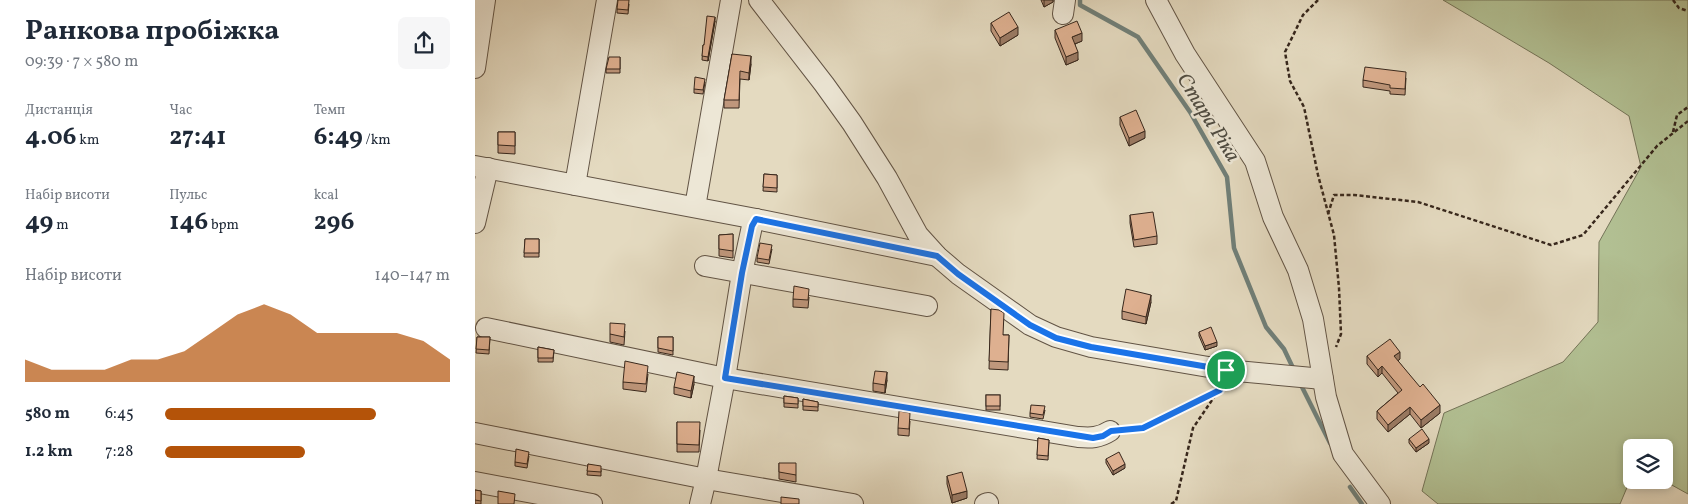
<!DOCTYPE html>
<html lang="uk">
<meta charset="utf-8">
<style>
:root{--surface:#fff;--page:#f6f6f7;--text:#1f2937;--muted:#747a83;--accent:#b45309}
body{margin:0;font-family:Vollkorn,serif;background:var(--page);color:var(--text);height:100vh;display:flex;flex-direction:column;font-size:19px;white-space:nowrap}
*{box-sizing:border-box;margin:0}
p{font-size:16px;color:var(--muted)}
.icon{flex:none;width:28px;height:28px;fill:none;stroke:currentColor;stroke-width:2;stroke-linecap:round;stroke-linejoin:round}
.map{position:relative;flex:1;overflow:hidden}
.sheet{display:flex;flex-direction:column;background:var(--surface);width:475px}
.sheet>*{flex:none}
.controls{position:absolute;left:1148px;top:439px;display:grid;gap:10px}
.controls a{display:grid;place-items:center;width:50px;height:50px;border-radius:8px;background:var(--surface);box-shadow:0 2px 8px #0003;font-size:25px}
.pin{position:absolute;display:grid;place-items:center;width:42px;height:42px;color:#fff;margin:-21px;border:2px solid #fff;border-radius:50%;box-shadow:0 1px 5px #0007}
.round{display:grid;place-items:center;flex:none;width:52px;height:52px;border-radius:8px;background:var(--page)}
.head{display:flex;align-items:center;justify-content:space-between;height:85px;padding:0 25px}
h1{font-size:28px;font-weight:700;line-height:38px}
.stats{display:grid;grid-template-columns:repeat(3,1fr);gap:8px;height:85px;padding:5px 25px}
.stats div{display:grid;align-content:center}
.stats b{font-size:25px;font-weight:700}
.stats small{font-size:14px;font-weight:400}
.stats p{font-size:14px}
.chart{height:140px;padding:10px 25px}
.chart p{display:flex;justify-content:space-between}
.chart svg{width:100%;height:90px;margin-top:5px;fill:var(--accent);opacity:.7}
ul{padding:0 25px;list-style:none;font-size:16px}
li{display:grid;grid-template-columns:80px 60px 1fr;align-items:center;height:38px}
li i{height:12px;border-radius:6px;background:var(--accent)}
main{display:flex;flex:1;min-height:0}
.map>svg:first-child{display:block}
.green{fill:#b2c093;stroke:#747458}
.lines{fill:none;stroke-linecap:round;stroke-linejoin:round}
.stream{stroke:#707f78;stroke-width:4.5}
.minor-casing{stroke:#625445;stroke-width:22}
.path{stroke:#37271c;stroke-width:2.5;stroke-dasharray:4 2.5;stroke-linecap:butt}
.minor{stroke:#ede7d6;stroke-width:20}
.wall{fill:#bf977c;stroke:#37271c}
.shaded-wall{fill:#9b7b65;stroke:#37271c}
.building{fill:#deb090;stroke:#37271c}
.route-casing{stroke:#fff;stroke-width:10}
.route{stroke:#1a73e8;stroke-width:6}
.labels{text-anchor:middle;stroke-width:5;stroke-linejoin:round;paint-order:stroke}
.water-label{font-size:21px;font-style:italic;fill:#4f4c42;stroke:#ede7d6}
</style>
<main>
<section class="sheet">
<div class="head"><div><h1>Ранкова пробіжка</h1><p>09:39 · 7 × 580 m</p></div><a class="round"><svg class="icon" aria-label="share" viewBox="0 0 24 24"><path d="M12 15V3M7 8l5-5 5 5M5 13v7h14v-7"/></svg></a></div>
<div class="stats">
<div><p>Дистанція</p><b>4.06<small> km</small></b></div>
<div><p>Час</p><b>27:41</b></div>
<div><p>Темп</p><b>6:49<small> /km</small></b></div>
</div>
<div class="stats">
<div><p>Набір висоти</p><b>49<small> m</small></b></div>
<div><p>Пульс</p><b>146<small> bpm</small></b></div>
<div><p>kcal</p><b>296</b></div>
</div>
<div class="chart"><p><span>Набір висоти</span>140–147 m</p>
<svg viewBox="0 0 160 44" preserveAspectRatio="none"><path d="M0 44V33L10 38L20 38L30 38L40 33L50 33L60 29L70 20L80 11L90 6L100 11L110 20L120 20L130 20L140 20L150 24L160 33V44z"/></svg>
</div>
<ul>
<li><b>580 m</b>6:45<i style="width:74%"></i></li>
<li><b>1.2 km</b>7:28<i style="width:49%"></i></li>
</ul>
</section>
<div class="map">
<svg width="1213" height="504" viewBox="0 0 1213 504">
<rect width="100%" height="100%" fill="#e4dac0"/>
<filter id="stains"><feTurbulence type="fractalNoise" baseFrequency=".004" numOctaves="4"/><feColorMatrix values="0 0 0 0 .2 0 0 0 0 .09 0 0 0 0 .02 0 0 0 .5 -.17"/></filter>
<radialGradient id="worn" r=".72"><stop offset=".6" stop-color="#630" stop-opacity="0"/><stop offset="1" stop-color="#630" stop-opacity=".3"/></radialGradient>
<path class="green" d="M968 0H1213V494L1195 484 1170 480H1189V448H1156V478L1145 504H963L947 491 969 413 1088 362 1123 322 1124 242 1166 167 1154 116 1074 63Z"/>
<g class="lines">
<g class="stream">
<path d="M605 0V5L663 37 715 112 752 177 759 248 791 327 809 349 818 368"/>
<path d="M825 383 855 443"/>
<path d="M875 487 887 504"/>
</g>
<g class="minor-casing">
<g id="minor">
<path d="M284 0 349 84 377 123 412 178 443 235 462 256 483 274 555 325 581 337 616 347 751 370 848 379"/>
<path d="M681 0 710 54 780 161 798 217 823 270 838 319 851 397 868 454 905 504"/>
<path d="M588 14 590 0"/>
<path d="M0 68 10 0"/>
<path d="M0 166 281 219 462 256"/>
<path d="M100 185 132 0"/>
<path d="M220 207 256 0"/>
<path d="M0 223 13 168"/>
<path d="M230 266 452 306"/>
<path d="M11 328 250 378 603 437C616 438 624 438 635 431"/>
<path d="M0 433 231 479 378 504"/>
<path d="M0 482 117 504"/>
<path d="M225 504 231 479 250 378 267 273 277 226 281 219"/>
<path d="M510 504 513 503"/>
</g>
</g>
<g class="path">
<path d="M843 0 828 15 810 52 815 81 829 107 843 175 859 235 864 288 866 334 861 347"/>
<path d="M1198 0 1204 8 1213 11"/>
<path d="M1198 132 1202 115 1213 107"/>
<path d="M853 214 859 195H879L943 202 1076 245 1108 235 1182 146 1213 121"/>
<path d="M651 429 668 428 744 391"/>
<path d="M696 504 701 501 718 428 746 387"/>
</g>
<use href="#minor" class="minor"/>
</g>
<g class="wall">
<path d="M566 0H578V2L569 7Z"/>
<path d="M154 4 153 14 142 13V9Z"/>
<path d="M240 21 233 61 227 60 228 45H229Z"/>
<path d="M516 23 543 35 525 46 516 31Z"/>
<path d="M580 30 607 41 600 44 603 60 591 65 580 38Z"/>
<path d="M257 54 276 64 274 80 265 79 264 108H249V100Z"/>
<path d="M145 57V73H131V69Z"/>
<path d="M931 78 930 95 915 94V91L888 87V80Z"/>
<path d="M230 82 228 94 219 93V89Z"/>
<path d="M645 117 670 138 654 146 645 125Z"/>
<path d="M23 132H40V154L23 153Z"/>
<path d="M289 174 302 175V192L288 191Z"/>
<path d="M655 215 682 236V244L659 247 655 223Z"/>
<path d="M258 234V258L244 256V235Z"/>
<path d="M50 239H64V257H49Z"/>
<path d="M297 249 294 264 282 262V258Z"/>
<path d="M334 297 333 308 318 307V299Z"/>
<path d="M676 302 671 324 647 319V311Z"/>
<path d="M516 309 528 335H534L533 370 514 369Z"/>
<path d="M150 331 149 345 135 342V334Z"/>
<path d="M724 332 742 346 730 350 724 336Z"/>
<path d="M2 337H15L14 354 1 353Z"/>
<path d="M183 337H198V355L183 352Z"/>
<path d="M63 347 79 350 78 362H63Z"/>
<path d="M892 356 925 359 923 361 965 413 946 428 935 414 913 432 902 419V411L923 393 907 373 903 377 892 364Z"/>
<path d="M173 374 171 392 148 389V382Z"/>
<path d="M412 380 410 393 398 391V383Z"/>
<path d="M219 384 216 398 199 394V387Z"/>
<rect x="511" y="395" width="14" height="15"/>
<path d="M309 396 323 398V408L309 407Z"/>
<path d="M328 399 343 402V411L328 410Z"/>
<path d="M570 410 568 419 555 417V413Z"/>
<path d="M435 421 434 436 423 435V428Z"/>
<path d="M202 422 225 430 224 452H202Z"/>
<path d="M563 438 574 440 573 460 562 459Z"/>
<path d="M934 439 954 443 941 452 934 443Z"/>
<path d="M54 456 52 468 40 466V462Z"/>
<path d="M631 459 650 468 638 475 631 463Z"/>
<path d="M304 463 321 475V482L304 479Z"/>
<path d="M113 464 126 470V476L112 475Z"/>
<path d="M472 476 492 498 477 503 472 484Z"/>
<path d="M0 490 6 491V504H0Z"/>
</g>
<g class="shaded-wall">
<path d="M569 0H578V2L569 7Z"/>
<path d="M240 17V21L233 61V57Z"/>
<path d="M543 27V35L525 46V38Z"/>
<path d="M607 33V41L597 45V37Z"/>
<path d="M603 52V60L591 65V57Z"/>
<path d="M276 56V64L274 80V73Z"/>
<path d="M670 131V138L654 146V138Z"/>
<path d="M676 295V302L671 324V317Z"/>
<path d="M742 342V346L730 350V346Z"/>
<path d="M925 352V359L919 364V356Z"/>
<path d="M907 366V373L903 377V370Z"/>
<path d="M412 372V380L410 393V385Z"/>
<path d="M219 376V384L216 398V391Z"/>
<path d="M965 405V413L946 428V420Z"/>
<path d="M935 407V414L913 432V425Z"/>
<path d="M954 439V443L941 452V448Z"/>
<path d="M650 464V468L638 475V471Z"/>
<path d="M492 491V498L477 503V495Z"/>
</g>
<g class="building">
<path d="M143 0H154L153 10 142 9Z"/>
<path d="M534 12 543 27 525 38 516 23Z"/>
<path d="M232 16 240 17 233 57 227 56 228 45H229Z"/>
<path d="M602 21 607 33 597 37 603 52 591 57 580 30Z"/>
<path d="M257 54 276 56 274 73 265 71 264 100H249Z"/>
<path d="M134 57H145V69H131Z"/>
<path d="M890 67 931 72 930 89 915 88V85L888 80Z"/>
<path d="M220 77 230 79 228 90 219 89Z"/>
<path d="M661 110 670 131 654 138 645 117Z"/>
<path d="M23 132H40V146L23 145Z"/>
<path d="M289 174 302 175V188L288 187Z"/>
<path d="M678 212 682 236 659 240 655 215Z"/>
<path d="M258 234V251L244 249V235Z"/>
<path d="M50 239H64V253H49Z"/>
<path d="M285 243 297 245 294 260 282 258Z"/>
<path d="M319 286 334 289 333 300 318 299Z"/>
<path d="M651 289 676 295 671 317 647 311Z"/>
<path d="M516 309 524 310 529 313 528 335H534L533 362 514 361Z"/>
<path d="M135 323 150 324 149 337 135 334Z"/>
<path d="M736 327 742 342 730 346 724 332Z"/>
<path d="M2 337H15L14 350 1 349Z"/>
<path d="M183 337H198V351L183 348Z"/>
<path d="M915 339 925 352 919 356 945 387 948 384 965 405 946 420 935 407 913 425 902 411 927 390 907 366 903 370 892 356Z"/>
<path d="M63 347 79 350 78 358H63Z"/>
<path d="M150 361 173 366 171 384 148 382Z"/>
<path d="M400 371 412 372 410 385 398 383Z"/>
<path d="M202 372 219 376 216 391 199 387Z"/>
<rect x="511" y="395" width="14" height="11"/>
<path d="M309 396 323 398V404L309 403Z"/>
<path d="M328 399 343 402V407L328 406Z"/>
<path d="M556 405 570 406 568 415 555 413Z"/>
<path d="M424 411 435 413 434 429 423 428Z"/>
<path d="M202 422H225L224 445 202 444Z"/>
<path d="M947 429 954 439 941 448 934 439Z"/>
<path d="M563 438 574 440 573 456 562 455Z"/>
<path d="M41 449 54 452 52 464 40 462Z"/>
<path d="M644 452 650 464 638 471 631 459Z"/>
<path d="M304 463H321V475L304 472Z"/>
<path d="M113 464 126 466V472L112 471Z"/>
<path d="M487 472 492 491 477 495 472 476Z"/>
<path d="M0 490 6 491V501L0 500Z"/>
<path d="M23 491 40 494 39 504H23Z"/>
<path d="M306 497 324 499V504H306Z"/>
</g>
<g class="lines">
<g class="route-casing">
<path id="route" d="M281 219 462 256 483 274 555 325 581 338 616 347 751 370 745 390 668 428 636 431 628 436 618 438 250 378 267 273 277 226Z"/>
</g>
<use href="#route" class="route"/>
</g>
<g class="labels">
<g class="water-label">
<text transform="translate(734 117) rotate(58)" y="7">Стара Ріка</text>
</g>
</g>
<rect width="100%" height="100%" filter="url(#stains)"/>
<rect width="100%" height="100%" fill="url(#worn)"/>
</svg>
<div class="controls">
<a><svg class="icon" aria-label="layers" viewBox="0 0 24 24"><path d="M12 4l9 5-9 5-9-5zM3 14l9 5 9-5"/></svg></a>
</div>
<div class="pin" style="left:751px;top:370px;background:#1e9e55"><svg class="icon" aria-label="arrive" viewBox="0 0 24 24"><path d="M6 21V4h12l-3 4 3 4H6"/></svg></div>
</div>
</main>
